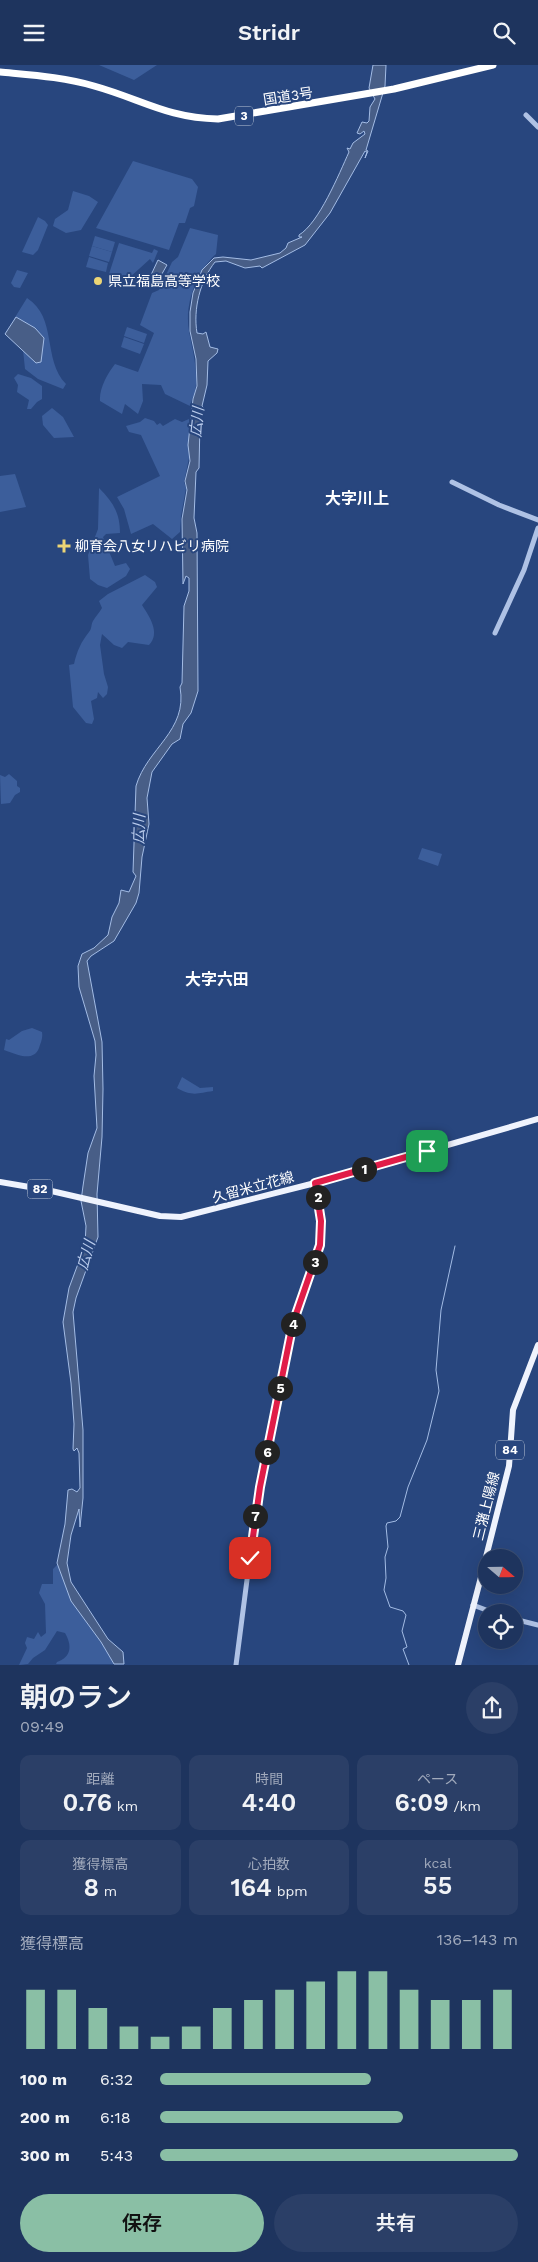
<!DOCTYPE html>
<html lang="ja">
<meta charset="utf-8">
<style>
:root{--surface:#1e345e;--page:#2b3f67;--text:#f1f3f6;--muted:#a1aabc;--line:#3c4f73;--accent:#8abfa5}
body{margin:0;font-family:"Work Sans","Noto Sans JP",sans-serif;background:var(--page);color:var(--text);height:100vh;display:flex;flex-direction:column;font-size:19px;white-space:nowrap}
*{box-sizing:border-box;margin:0}
p{font-size:16px;color:var(--muted)}
.icon{flex:none;width:28px;height:28px;fill:none;stroke:currentColor;stroke-width:2;stroke-linecap:round;stroke-linejoin:round}
.map{position:relative;height:1600px;overflow:hidden}
.side{display:flex;flex-direction:column;background:var(--surface);flex:1}
.side>*{flex:none}
.needle{width:32px;rotate:110deg}
.controls{position:absolute;left:478px;top:1484px;display:grid;gap:10px}
.controls a{display:grid;place-items:center;width:45px;height:45px;border-radius:50%;background:var(--surface);box-shadow:0 5px 20px #0002,0 0 0 1px var(--line);font-size:25px}
.pin{position:absolute;display:grid;place-items:center;width:42px;height:42px;color:#fff;margin:-21px;border-radius:10px;box-shadow:0 2px 8px #0006}
.km{position:absolute;width:25px;height:25px;margin:-12px;border-radius:50%;background:#222;color:#fff;font-size:14px;line-height:25px;text-align:center}
.round{display:grid;place-items:center;flex:none;width:52px;height:52px;border-radius:26px;background:var(--page)}
.headline{display:flex;align-items:center;justify-content:space-between;height:85px;padding:0 20px}
h1{font-size:28px;font-weight:600;line-height:38px}
.figures{display:grid;grid-template-columns:repeat(3,1fr);gap:8px;height:85px;padding:5px 20px}
.figures div{display:grid;align-content:center;border-radius:10px;background:var(--page);text-align:center}
.figures b{font-size:25px;font-weight:600}
.figures small{font-size:14px;font-weight:400}
.figures p{font-size:14px}
.chart{height:140px;padding:10px 20px}
.chart p{display:flex;justify-content:space-between}
.chart svg{width:100%;height:90px;margin-top:5px;stroke:var(--accent);stroke-width:6}
.primary-button{display:flex;gap:10px;margin-top:auto;padding:10px 20px}
.primary-button a{flex:1;height:58px;border-radius:30px;background:var(--accent);color:#111;font-size:20px;font-weight:600;line-height:58px;text-align:center}
.primary-button a+a{background:var(--page);color:var(--text)}
ul{padding:0 20px;list-style:none;font-size:16px}
li{display:grid;grid-template-columns:80px 60px 1fr;align-items:center;height:38px}
li i{height:12px;border-radius:6px;background:var(--accent)}
header{display:flex;justify-content:space-between;align-items:center;height:65px;padding:0 20px;background:var(--surface);font-size:22px;font-weight:600}
.map>svg:first-child{display:block}
.green{fill:#3c5e9b}
.water{fill:#485e87;stroke:#a3bce5}
.lines{fill:none;stroke-linecap:round;stroke-linejoin:round}
.stream{stroke:#a3bce5;stroke-width:1}
.minor{stroke:#afc2e5;stroke-width:5}
.major{stroke:#eff3fd;stroke-width:6}
.highway{stroke:#fff;stroke-width:7}
.route-casing{stroke:#fff;stroke-width:10}
.route{stroke:#e11d48;stroke-width:6}
.poi-dot{fill:#ecd575;stroke:#28467e;stroke-width:2}
.labels{text-anchor:middle;stroke-width:4;stroke-linejoin:round;paint-order:stroke}
.shield{fill:#28467e;stroke:#bec8d8;stroke-width:1}
.shield-label{font-size:12px;font-weight:bold;fill:#fff}
.street-label{font-size:14px;fill:#fff;stroke:#28467e}
.poi-label{font-size:14px;fill:#fff;stroke:#28467e;text-anchor:start}
.water-label{font-size:15px;font-style:italic;fill:#bacced;stroke:#28467e}
.quarter-label{font-size:16px;font-weight:bold;fill:#fff;stroke:#28467e}
</style>
<header><svg class="icon" aria-label="menu" viewBox="0 0 24 24"><path d="M4 6h16M4 12h16M4 18h16"/></svg>Stridr<svg class="icon" aria-label="search" viewBox="0 0 24 24"><circle cx="10" cy="10" r="6"/><path d="M15 15l6 6"/></svg></header>
<div class="map">
<svg width="538" height="1600" viewBox="0 0 538 1600">
<rect width="100%" height="100%" fill="#28467e"/>
<g class="green">
<path d="M99 0H157L134 15Z"/>
<path d="M133 96 192 114 198 122 194 141 190 143 185 158H179L169 185 96 163Z"/>
<path d="M73 126 89 131 98 137 81 165 66 168 53 161 55 154 68 145Z"/>
<path d="M38 152 45 156 48 160 38 185 33 190 22 187Z"/>
<path d="M190 163 218 170 216 189C197 206 184 239 189 266 192 283 197 300 196 319 196 326 192 334 190 341L165 329 161 320 142 319 143 336 138 349 125 339 122 349 100 336C99 323 108 308 115 299L138 307 154 268 140 260 152 228 159 225 172 197 178 192Z"/>
<path d="M95 171 115 177 112 187 92 181Z"/>
<path d="M119 178 152 188 154 184 158 186 153 198 150 194 129 213 124 214 109 209Z"/>
<path d="M92 181 112 187 109 197 89 191Z"/>
<path d="M89 192 108 198 106 207 86 202Z"/>
<path d="M17 205 28 208 20 223 14 222 11 218Z"/>
<path d="M27 233C58 253 42 294 66 319L63 324 38 314 25 304 23 285 14 254Z"/>
<path d="M127 262 147 269 144 278 124 271Z"/>
<path d="M124 272 144 279 140 289 121 282Z"/>
<path d="M18 309 31 313 42 321V334L37 337 31 344H27L29 335 17 327 18 320 14 313Z"/>
<path d="M52 343 63 352 74 372 54 373 43 360 42 351Z"/>
<path d="M145 353 154 356 157 360 160 358 163 361 175 354 182 357 189 354V393L184 417 186 423 181 451 180 467 172 474 153 459 131 469 124 444 117 432 160 411 141 370 129 367 126 361 140 357Z"/>
<path d="M15 409 26 442 0 447V411Z"/>
<path d="M99 423C113 437 120 448 120 468L106 469 103 472 115 501 126 498 130 504 126 511 107 523 98 520 90 514 88 490 98 464Z"/>
<path d="M145 510 155 517 157 522 142 540C149 551 161 568 149 580L128 577 122 583 114 580 102 569 100 580 104 609 108 622 107 629 103 633 98 627 97 633 91 636 94 654 92 659 86 658 73 642 69 600 74 599C77 586 81 577 89 567 92 564 91 559 93 556 96 551 99 548 102 543L99 536 108 529Z"/>
<path d="M9 709 17 716V721L20 723V727L15 730 10 738 1 739 0 710 5 712Z"/>
<path d="M422 783 442 789 438 801 418 794Z"/>
<path d="M32 963 42 967C43 973 41 977 39 983 33 998 16 989 4 985L6 974 9 975 22 966Z"/>
<path d="M182 1012 200 1023 213 1022V1026C198 1028 193 1032 177 1023Z"/>
<path d="M58 1499 67 1519 119 1599H56L57 1597C72 1592 72 1580 65 1568L57 1566 45 1585 33 1593 28 1599 19 1600 27 1583 25 1578 27 1572 34 1574 38 1567 41 1572 46 1568 45 1539 39 1528 42 1519H53V1504Z"/>
</g>
<g class="water">
<path d="M373 0H386L385 21 366 85 368 86 365 93 367 87 365 86 330 148 305 180 262 203 260 201 245 203 226 196 215 197C200 216 193 244 197 268L203 269 206 267 210 282 218 284 217 288 208 296 207 320 202 341 204 343 200 357 199 403 196 407 194 453 197 468 198 626 191 648 183 659 180 674 172 679 152 707 147 733 149 759 142 792 139 828 136 838 114 876 91 891 87 896 102 977 103 1024 102 1072 97 1129 98 1172 76 1233 73 1247 83 1365V1433L80 1462 79 1444 71 1470 67 1498 71 1517 108 1574 123 1587 124 1599H114L101 1577 71 1536 57 1498 65 1459 68 1425 72 1424 77 1427 80 1423 79 1388 77 1383 74 1386 73 1384 74 1359 71 1318 63 1257 69 1223 85 1180 86 1161 81 1136 83 1121 88 1088 97 1063 94 1011 96 990 95 976 79 922 78 901 82 889 94 883 108 870 112 852 119 838 121 825 129 827 136 811 133 807 136 721C147 683 188 666 180 622L182 618 184 541 189 526V513L186 511 183 519 182 454 187 425 185 416 190 396 188 380 193 334 197 321 196 294 190 266V247L193 228 202 205 214 193 223 192 251 195 280 188 286 183 288 178 302 172H299V170C319 158 339 109 349 87L347 83 350 84 353 78 365 69 364 66 360 69 357 68 362 57 367 58 369 56 370 42 375 34 369 23Z"/>
<path d="M158 195 167 200 159 214 151 210Z"/>
<path d="M16 252 35 263 44 273 41 297 36 298 5 269Z"/>
</g>
<g class="lines">
<path class="stream" d="M409 1600 403 1584 407 1582 402 1566 406 1550 403 1546 390 1542 384 1525 386 1513 385 1492 388 1482 386 1461 387 1458 396 1456 400 1452 408 1422 427 1375 439 1326 436 1305 441 1245 455 1181"/>
<g class="minor">
<path d="M526 50 538 62"/>
<path d="M452 417 499 440 538 455"/>
<path d="M495 568 524 505 538 463"/>
<path d="M473 1540 494 1548"/>
<path d="M514 1554 538 1560"/>
<path d="M236 1600 259 1422 293 1258 320 1180 321 1155 315 1118"/>
</g>
<g class="major">
<path d="M0 1117 47 1125 160 1151 181 1152 315 1118 538 1054"/>
<path d="M486 1492 509 1401 513 1345 538 1280"/>
<path d="M458 1600 486 1493"/>
</g>
<path class="highway" d="M0 7C31 10 64 12 94 21 141 34 167 53 218 54L394 24 493 0"/>
</g>
<g class="lines">
<g class="route-casing">
<path id="route" d="M250 1493 260 1422 293 1258 320 1180 321 1156 315 1118 427 1086"/>
</g>
<use href="#route" class="route"/>
</g>
<g class="poi-dot">
<circle cx="98" cy="216" r="5"/>
<path d="M61.5 473.5h5v5h5v5h-5v5h-5v-5h-5v-5h5z"/>
</g>
<g class="labels">
<g class="shield">
<rect x="235" y="41.5" width="18" height="19" rx="4"/>
<rect x="27.5" y="1114.5" width="25" height="19" rx="4"/>
<rect x="496" y="1375.5" width="28" height="19" rx="4"/>
</g>
<g class="shield-label">
<text x="244" y="55">3</text>
<text x="40" y="1128">82</text>
<text x="510" y="1389">84</text>
</g>
<g class="street-label">
<text transform="translate(288 31) rotate(-9)" y="5">国道3号</text>
<text transform="translate(253 1122) rotate(-15)" y="5">久留米立花線</text>
<text transform="translate(486 1441) rotate(-76)" y="5">三潴上陽線</text>
</g>
<g class="poi-label">
<text x="108" y="221">県立福島高等学校</text>
<text x="75" y="486">柳育会八女リハビリ病院</text>
</g>
<g class="water-label">
<text transform="translate(197 357) rotate(-84)" y="5">広川</text>
<text transform="translate(139 764) rotate(-88)" y="5">広川</text>
<text transform="translate(86 1190) rotate(-74)" y="5">広川</text>
</g>
<g class="quarter-label">
<text x="357" y="439">大字川上</text>
<text x="217" y="920">大字六田</text>
</g>
</g>
</svg>
<div class="controls">
<a><svg class="needle" viewBox="-14 -14 28 28"><path d="M0-13l5 13h-10z" fill="#e53935"/><path d="M0 13l5-13h-10z" fill="#a1aabc"/></svg></a>
<a><svg class="icon" aria-label="locate" viewBox="0 0 24 24"><circle cx="12" cy="12" r="6"/><path d="M12 2v4M12 18v4M2 12h4M18 12h4"/></svg></a>
</div>
<div class="pin" style="left:427px;top:1086px;background:#1e9e55"><svg class="icon" aria-label="arrive" viewBox="0 0 24 24"><path d="M6 21V4h12l-3 4 3 4H6"/></svg></div>
<div class="pin" style="left:250px;top:1493px;background:#d93025"><svg class="icon" aria-label="check" viewBox="0 0 24 24"><path d="M5 12l5 5 9-10"/></svg></div>
<b class="km" style="left:364px;top:1104px">1</b>
<b class="km" style="left:318px;top:1132px">2</b>
<b class="km" style="left:315px;top:1197px">3</b>
<b class="km" style="left:293px;top:1259px">4</b>
<b class="km" style="left:280px;top:1323px">5</b>
<b class="km" style="left:267px;top:1387px">6</b>
<b class="km" style="left:255px;top:1451px">7</b>
</div>
<section class="side">
<div class="headline"><div><h1>朝のラン</h1><p>09:49</p></div><a class="round"><svg class="icon" aria-label="share" viewBox="0 0 24 24"><path d="M12 15V3M7 8l5-5 5 5M5 13v7h14v-7"/></svg></a></div>
<div class="figures">
<div><p>距離</p><b>0.76<small> km</small></b></div>
<div><p>時間</p><b>4:40</b></div>
<div><p>ペース</p><b>6:09<small> /km</small></b></div>
</div>
<div class="figures">
<div><p>獲得標高</p><b>8<small> m</small></b></div>
<div><p>心拍数</p><b>164<small> bpm</small></b></div>
<div><p>kcal</p><b>55</b></div>
</div>
<div class="chart"><p><span>獲得標高</span>136–143 m</p>
<svg viewBox="0 0 160 44" preserveAspectRatio="none"><path d="M5 44V15M15 44V15M25 44V24M35 44V33M45 44V38M55 44V33M65 44V24M75 44V20M85 44V15M95 44V11M105 44V6M115 44V6M125 44V15M135 44V20M145 44V20M155 44V15"/></svg>
</div>
<ul>
<li><b>100 m</b>6:32<i style="width:59%"></i></li>
<li><b>200 m</b>6:18<i style="width:68%"></i></li>
<li><b>300 m</b>5:43<i style="width:100%"></i></li>
</ul>
<div class="primary-button"><a>保存</a><a>共有</a></div>
</section>
